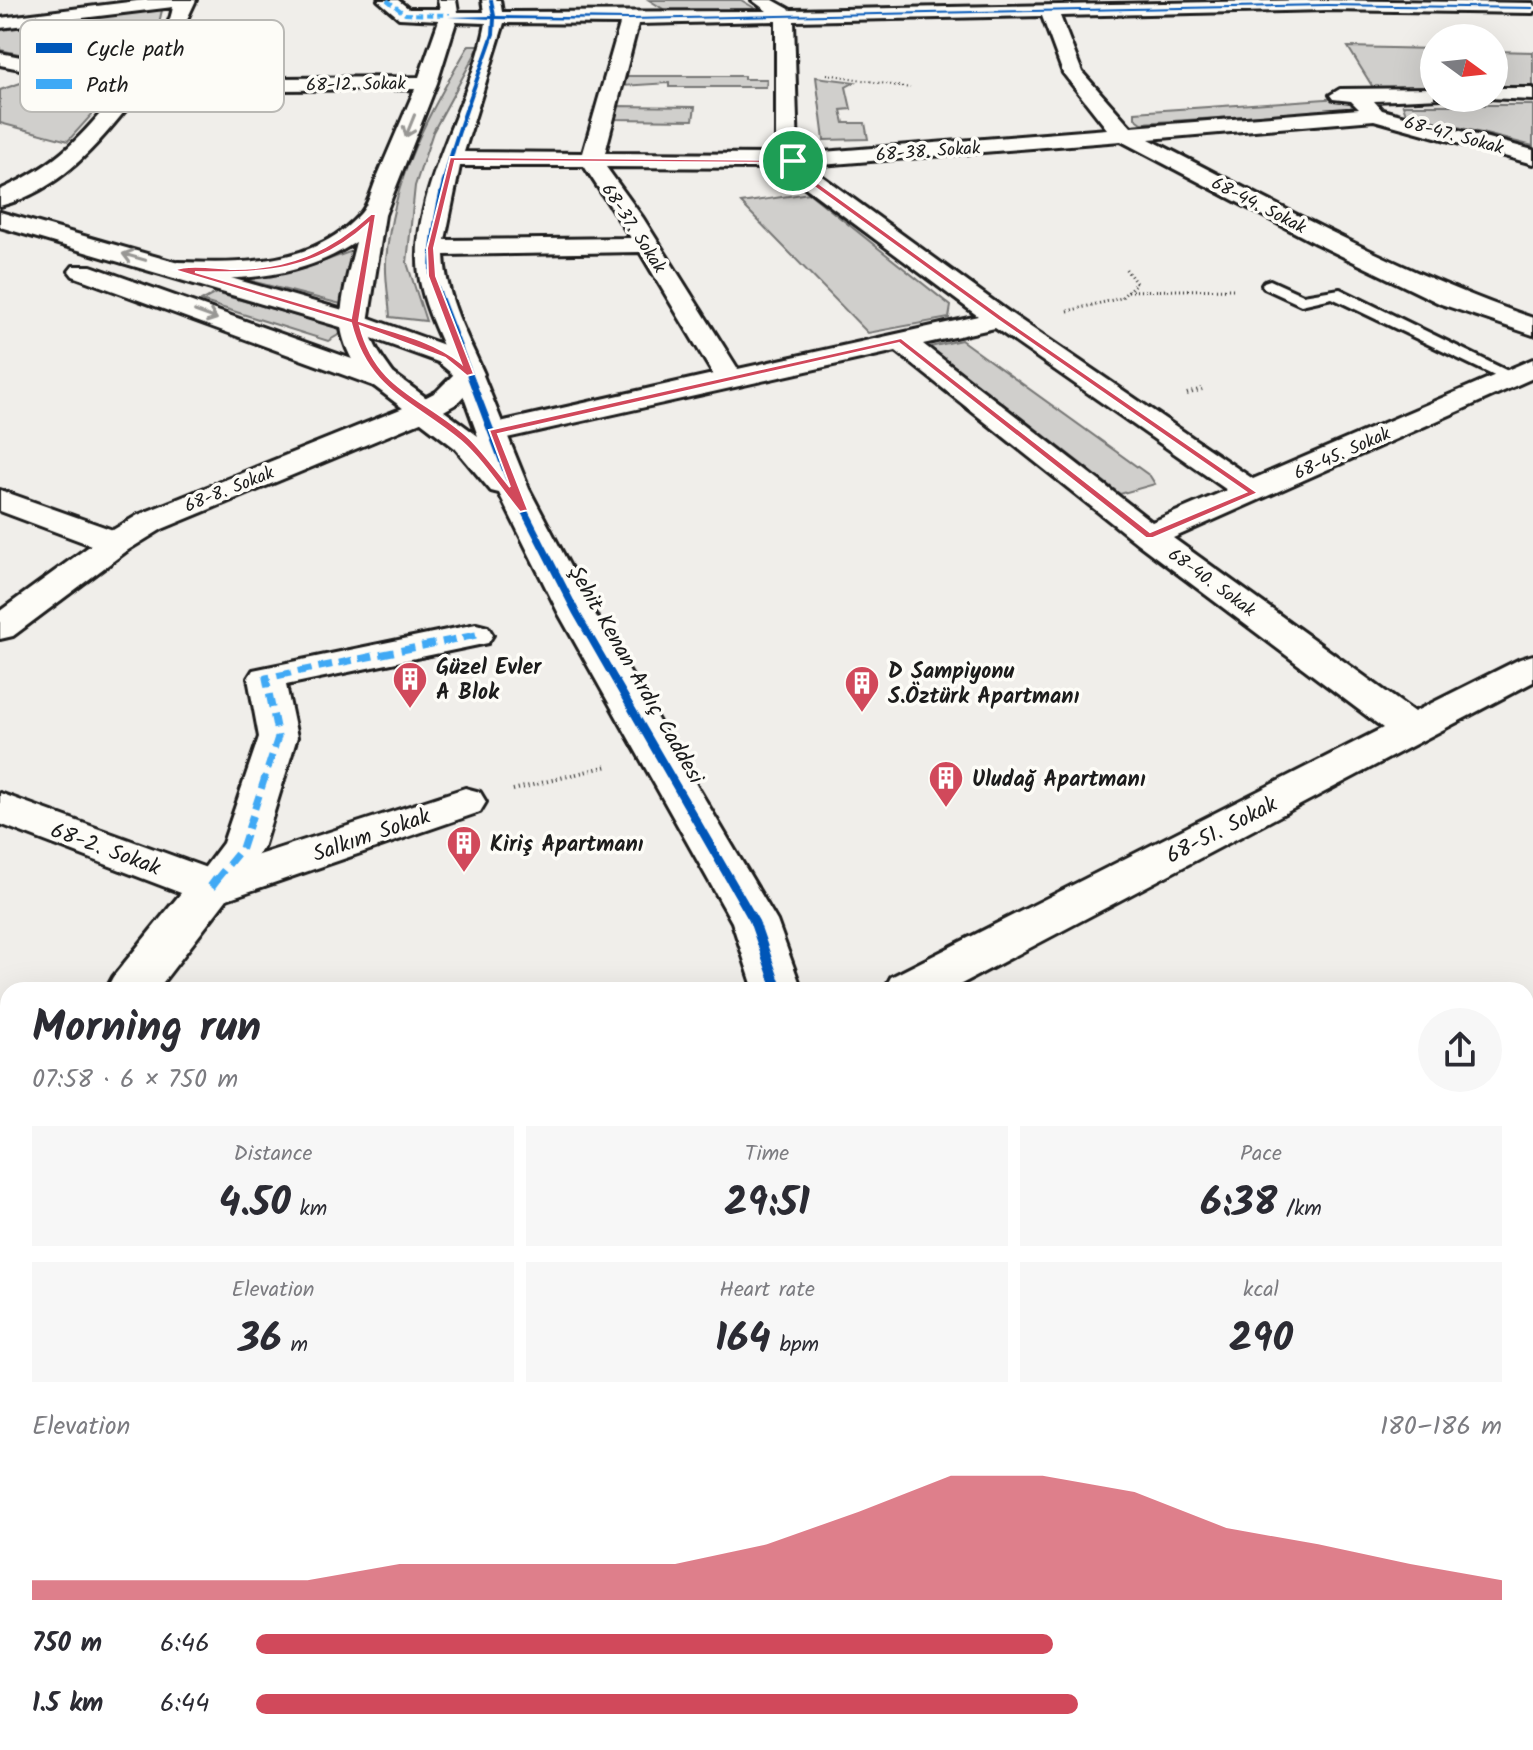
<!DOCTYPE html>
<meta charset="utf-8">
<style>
:root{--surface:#fff;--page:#f7f7f7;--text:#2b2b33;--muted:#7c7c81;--accent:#d1495b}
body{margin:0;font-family:Kalam,sans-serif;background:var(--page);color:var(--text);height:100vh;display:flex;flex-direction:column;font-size:30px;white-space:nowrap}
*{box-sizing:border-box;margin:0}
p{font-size:26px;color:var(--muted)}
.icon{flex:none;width:44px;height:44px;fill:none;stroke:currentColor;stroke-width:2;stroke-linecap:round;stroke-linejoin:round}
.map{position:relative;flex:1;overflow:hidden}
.details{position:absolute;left:0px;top:982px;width:1534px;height:768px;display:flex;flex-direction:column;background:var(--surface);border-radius:24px 24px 0 0;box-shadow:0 8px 32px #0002}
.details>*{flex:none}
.needle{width:52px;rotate:105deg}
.tools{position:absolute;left:1420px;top:24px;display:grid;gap:16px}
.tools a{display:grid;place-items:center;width:88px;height:88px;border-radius:50%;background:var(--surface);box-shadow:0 8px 32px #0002;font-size:40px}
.pin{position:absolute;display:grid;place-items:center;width:68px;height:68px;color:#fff;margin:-34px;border:4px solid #fff;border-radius:50%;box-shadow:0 2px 8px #0007}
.round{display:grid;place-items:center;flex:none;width:84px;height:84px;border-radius:42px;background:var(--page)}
.overview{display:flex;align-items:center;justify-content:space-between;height:136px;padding:0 32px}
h1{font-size:44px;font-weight:600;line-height:60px}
.metrics{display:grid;grid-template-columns:repeat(3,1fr);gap:12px;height:136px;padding:8px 32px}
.metrics div{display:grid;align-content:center;border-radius:0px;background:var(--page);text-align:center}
.metrics b{font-size:40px;font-weight:600}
.metrics small{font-size:22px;font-weight:400}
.metrics p{font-size:22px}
.chart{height:224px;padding:16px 32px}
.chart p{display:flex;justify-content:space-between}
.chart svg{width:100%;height:144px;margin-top:8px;fill:var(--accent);opacity:.7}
ul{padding:0 32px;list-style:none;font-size:26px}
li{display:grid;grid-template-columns:128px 96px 1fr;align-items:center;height:60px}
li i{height:20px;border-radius:10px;background:var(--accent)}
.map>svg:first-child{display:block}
.green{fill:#d0cfcc;stroke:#767674;stroke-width:2}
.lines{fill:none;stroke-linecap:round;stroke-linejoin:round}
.stream{fill:#706f6d;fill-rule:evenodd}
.service-casing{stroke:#1c1c1c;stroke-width:6}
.pedestrian-casing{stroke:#1c1c1c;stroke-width:6}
.minor-casing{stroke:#1c1c1c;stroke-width:6}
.tertiary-casing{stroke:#1c1c1c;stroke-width:6}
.path-far2{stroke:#1c1c1c;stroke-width:2;stroke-dasharray:1 3;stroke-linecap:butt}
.path-far1{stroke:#1c1c1c;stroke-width:3;stroke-dasharray:1 3;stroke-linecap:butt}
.path{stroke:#1c1c1c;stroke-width:4;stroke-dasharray:1 4;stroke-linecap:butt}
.service{fill:#fdfcf7;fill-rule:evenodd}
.pedestrian{fill:#fdfcf7;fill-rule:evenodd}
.minor{fill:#fdfcf7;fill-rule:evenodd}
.tertiary{fill:#fdfcf7;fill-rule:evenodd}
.quiet-far2{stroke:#3fa9f5;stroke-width:4;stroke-dasharray:7 4;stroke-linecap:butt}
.quiet-far1{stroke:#3fa9f5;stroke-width:7;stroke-dasharray:14 7;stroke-linecap:butt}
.quiet{stroke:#3fa9f5;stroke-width:9;stroke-dasharray:18 9;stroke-linecap:butt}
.cycleway-casing{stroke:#fdfcf7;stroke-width:5}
.cycleway{fill:#0057b8;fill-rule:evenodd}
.oneway{stroke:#989794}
.route{fill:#d1495b;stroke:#fff;stroke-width:2;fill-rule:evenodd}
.labels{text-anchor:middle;stroke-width:7;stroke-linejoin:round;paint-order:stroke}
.far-street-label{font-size:18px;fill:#1c1c1c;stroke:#fdfcf7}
.poi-label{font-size:22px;font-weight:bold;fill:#1c1c1c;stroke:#fdfcf7;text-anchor:start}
.street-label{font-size:22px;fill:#1c1c1c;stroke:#fdfcf7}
.key{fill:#fdfcf7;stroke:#bab9b5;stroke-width:2}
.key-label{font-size:22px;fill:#1c1c1c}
</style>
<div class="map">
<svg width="1533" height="1750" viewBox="0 0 1533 1750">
<rect width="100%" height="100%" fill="#f0eeea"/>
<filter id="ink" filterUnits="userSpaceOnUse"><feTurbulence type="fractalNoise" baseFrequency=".0125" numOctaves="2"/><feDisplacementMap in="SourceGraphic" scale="16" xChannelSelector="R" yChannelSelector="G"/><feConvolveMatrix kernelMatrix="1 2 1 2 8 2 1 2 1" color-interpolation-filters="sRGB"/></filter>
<g filter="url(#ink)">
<g class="green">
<path d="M649 0H741L756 9 668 12Z"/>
<path d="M163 6 154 44 123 76 0 50V27Z"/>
<path d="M469 45H480L433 132 415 186 407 263 426 321 390 317C389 299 385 279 386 261 393 176 427 117 469 45Z"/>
<path d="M1348 47 1434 49V89H1374Z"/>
<path d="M1494 51 1533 52V89H1494Z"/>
<path d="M44 75 115 89 68 141 0 123V90Z"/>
<path d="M625 76H744V79H767L766 87H669V83L622 86Z"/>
<path d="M816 77 855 82 846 87 851 109 841 110 844 123H865L868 139 824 140Z"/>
<path d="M1340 98 1352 103 1351 109 1142 123 1135 118V112Z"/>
<path d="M1403 105H1533V146L1406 114Z"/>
<path d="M617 106 695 107 693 120 613 119Z"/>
<path d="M809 193 951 306 949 318 868 333 741 203Z"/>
<path d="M358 249 341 304 247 280 302 269Z"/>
<path d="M216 293 347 330 328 341 201 301Z"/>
<path d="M961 340 1150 476 1155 484 1120 494 930 347Z"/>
<path d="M8 1214V1694L0 1692V1226Z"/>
<path d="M1526 1262 1533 1265V1750H840L841 1742H1526Z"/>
</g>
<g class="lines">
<path class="stream" d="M1227 1742H1269L1272 1750H1230Z"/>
<g class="service-casing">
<path id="service" d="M1270 280 1303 295 1340 289 1520 377 1517 381H1505L1332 298 1301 305 1264 288 1262 285 1264 282Z"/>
</g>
<g class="pedestrian-casing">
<path id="pedestrian" d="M476 624 488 627 493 635 488 643 286 685 297 737 263 848 226 898 211 903 196 898 190 887 223 843 259 737 248 678 253 670Z"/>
</g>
<g class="minor-casing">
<g id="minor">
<path d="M145 0H196L172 51 150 79 419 77 439 20 399 18 378 0H398L409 9H440L438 0H456L458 12H484L482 0H500L502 12 767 11 752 0H773L791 10 1317 0 1533 3V13L1327 10 1060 16 1082 72 1131 127 1359 109 1351 101 1333 99 1330 95 1340 89 1434 88V98H1441L1374 101 1382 110 1533 150V164L1374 120 1149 139C1275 203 1399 272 1533 318V335L1441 304 1315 243 1121 141 808 166 1010 313 1253 479 1533 359V378L1173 538 1414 712 1520 659 1533 655V682L950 990H884L891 977 1383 728 1137 543 896 351 493 441 482 438 478 432 482 426 713 374 640 252 444 255C446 299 467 335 484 374L456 404 435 416 162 529 128 550 13 636 0 639V611L91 545 0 511V490L113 530 138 515 413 404 436 392 455 373C443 343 426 313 420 281 405 199 472 103 486 23L456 22 437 83 385 215 368 322C371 346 385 361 398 380L394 386C388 388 382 390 376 387 358 378 340 341 341 322 341 296 350 267 356 242 300 279 243 280 178 278L169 275 165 270 169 265 178 262C242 264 314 266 361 213 368 205 372 190 376 180 389 149 402 119 415 89L141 91C102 139 64 190 0 206V190C61 162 79 139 121 89L0 65V53L130 78C148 57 168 35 173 7L0 28V18ZM1042 16 1063 73 1107 129 798 154 794 21ZM776 21V154L605 153 638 24ZM504 23 620 24 583 153 464 152ZM460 166H584L631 238 445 240ZM606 167 786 168 793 178 978 316 738 369 643 218ZM995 328 1227 490 1152 522 923 344Z"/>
<path d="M1494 88H1533V100L1487 98H1494Z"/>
<path d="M465 788 480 792 486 802 480 812 227 899 157 990H106L113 977 181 893 0 824V793L212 870Z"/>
<path d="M8 1122V1175L0 1178V1125Z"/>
</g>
</g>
<g class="tertiary-casing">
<g id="tertiary">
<path d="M0 212 364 316 458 350 480 368 529 489 595 614 777 921 802 990H754L732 922 559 614 499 493 491 491 455 448 374 386 73 276 69 271 73 266H91L394 374 478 436 457 378 438 362 344 328 0 227Z"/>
<path d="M670 1742H740L738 1750H668Z"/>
</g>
</g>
<path class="path-far2" d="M827 74 910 88"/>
<g class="path-far1">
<path d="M1128 291 1234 289"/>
<path d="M1068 311 1121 298 1136 283 1125 268"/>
</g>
<g class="path">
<path d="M1187 394 1202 389"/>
<path d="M513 790 608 766"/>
</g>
<use href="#service" class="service"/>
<use href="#pedestrian" class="pedestrian"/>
<use href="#minor" class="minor"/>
<use href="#tertiary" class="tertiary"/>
<path class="quiet-far2" d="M387 0 405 14 450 15"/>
<path class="quiet-far1" d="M215 881 242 848 278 737 266 678 476 635"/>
<g class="quiet">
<path d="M211 887 217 879"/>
<path d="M0 1233 8 1235"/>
</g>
<g class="cycleway-casing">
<path id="cycleway" d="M489 0H493L496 16 630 18 1327 4 1533 7V9L1327 6 630 20 496 19 495 34C467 116 435 188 435 276L517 489 581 614 759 921 783 990H773L749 921 573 614 509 489 429 276C430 188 463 116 491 34L492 19 448 17 492 16Z"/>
</g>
<use href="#cycleway" class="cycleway"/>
</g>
<defs><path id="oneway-shaft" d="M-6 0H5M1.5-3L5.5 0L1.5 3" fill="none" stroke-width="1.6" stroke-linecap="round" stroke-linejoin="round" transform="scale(2)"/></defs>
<g class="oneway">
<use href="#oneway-shaft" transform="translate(410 126) rotate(112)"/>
<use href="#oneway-shaft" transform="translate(134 257) rotate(-164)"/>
<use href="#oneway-shaft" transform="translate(206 315) rotate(20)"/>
</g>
</g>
<path class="route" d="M450 157 795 160 803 172 1003 317 1258 493 1153 538H1146L899 343 498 434 528 510 520 512C501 489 483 460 461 441 412 400 368 391 351 323L174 270C189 264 213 268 230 269 287 270 329 252 371 214H376L359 321C393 332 433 340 461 363L428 276 427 248ZM455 161 791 163 798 175 998 320 1246 492 1150 532 901 338 489 430 510 487C497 471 484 453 470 439 425 397 377 392 360 326L445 358 467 376 474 374 436 276 434 248ZM368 224 351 318 195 272C262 274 317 271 368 224Z"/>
<defs>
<g id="building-pin" transform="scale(1.8)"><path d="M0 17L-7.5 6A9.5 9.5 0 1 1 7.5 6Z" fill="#d1495b" stroke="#fdfcf7"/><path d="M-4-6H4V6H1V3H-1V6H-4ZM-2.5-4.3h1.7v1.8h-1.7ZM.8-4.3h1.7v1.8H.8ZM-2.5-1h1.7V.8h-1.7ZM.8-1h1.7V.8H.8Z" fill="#fff"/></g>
</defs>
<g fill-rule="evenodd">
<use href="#building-pin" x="410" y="679"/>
<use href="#building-pin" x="862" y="683"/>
<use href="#building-pin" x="946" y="778"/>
<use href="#building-pin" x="464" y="843"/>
</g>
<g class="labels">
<g class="far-street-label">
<text transform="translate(356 84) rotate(-1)" y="6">68-12. Sokak</text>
<text transform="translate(1454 135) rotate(15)" y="6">68-47. Sokak</text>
<text transform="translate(928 151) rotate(-4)" y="6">68-38. Sokak</text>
<text transform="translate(1259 205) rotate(27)" y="6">68-44. Sokak</text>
<text transform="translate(634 228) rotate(57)" y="6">68-37. Sokak</text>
<text transform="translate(1342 453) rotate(-24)" y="6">68-45. Sokak</text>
<text transform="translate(229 489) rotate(-22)" y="6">68-8. Sokak</text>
<text transform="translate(1212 582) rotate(36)" y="6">68-40. Sokak</text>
</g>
<g class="poi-label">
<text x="436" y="674">Güzel Evler<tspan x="436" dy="25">A Blok</tspan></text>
<text x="888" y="678">D Şampiyonu<tspan x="888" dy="25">S.Öztürk Apartmanı</tspan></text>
<text x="972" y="786">Uludağ Apartmanı</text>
<text x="490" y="851">Kiriş Apartmanı</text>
</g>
<g class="street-label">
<text transform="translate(637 674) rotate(60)" y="8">Şehit Kenan Ardıç Caddesi</text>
<text transform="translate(1221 829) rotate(-27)" y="8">68-51. Sokak</text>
<text transform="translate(371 834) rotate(-19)" y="8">Salkım Sokak</text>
<text transform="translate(106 848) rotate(20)" y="8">68-2. Sokak</text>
</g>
</g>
<rect x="20" y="20" width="264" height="92" rx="12" class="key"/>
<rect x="36" y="43" width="36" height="10" fill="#0057b8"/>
<rect x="36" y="79" width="36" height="10" fill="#3fa9f5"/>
<g class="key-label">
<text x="86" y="56">Cycle path</text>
<text x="86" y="92">Path</text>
</g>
</svg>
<div class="tools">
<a><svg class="needle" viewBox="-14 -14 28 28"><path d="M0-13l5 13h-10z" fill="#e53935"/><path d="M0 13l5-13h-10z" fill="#7c7c81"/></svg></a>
</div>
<div class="pin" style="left:793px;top:161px;background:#1e9e55"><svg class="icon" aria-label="arrive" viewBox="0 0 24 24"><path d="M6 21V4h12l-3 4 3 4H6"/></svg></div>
<section class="details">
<div class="overview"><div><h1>Morning run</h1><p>07:58 · 6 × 750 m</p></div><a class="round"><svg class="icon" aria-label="share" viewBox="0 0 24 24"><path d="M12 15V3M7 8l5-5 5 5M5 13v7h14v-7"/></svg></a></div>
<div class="metrics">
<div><p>Distance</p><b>4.50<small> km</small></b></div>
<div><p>Time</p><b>29:51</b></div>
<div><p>Pace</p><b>6:38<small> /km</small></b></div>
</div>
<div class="metrics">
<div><p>Elevation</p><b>36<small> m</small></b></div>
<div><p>Heart rate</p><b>164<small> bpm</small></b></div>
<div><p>kcal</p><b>290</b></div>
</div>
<div class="chart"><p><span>Elevation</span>180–186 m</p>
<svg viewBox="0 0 160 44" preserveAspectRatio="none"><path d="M0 44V38L10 38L20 38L30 38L40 33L50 33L60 33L70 33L80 27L90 17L100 6L110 6L120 11L130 22L140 27L150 33L160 38V44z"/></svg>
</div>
<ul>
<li><b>750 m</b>6:46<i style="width:64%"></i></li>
<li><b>1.5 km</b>6:44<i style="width:66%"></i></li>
</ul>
</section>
</div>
